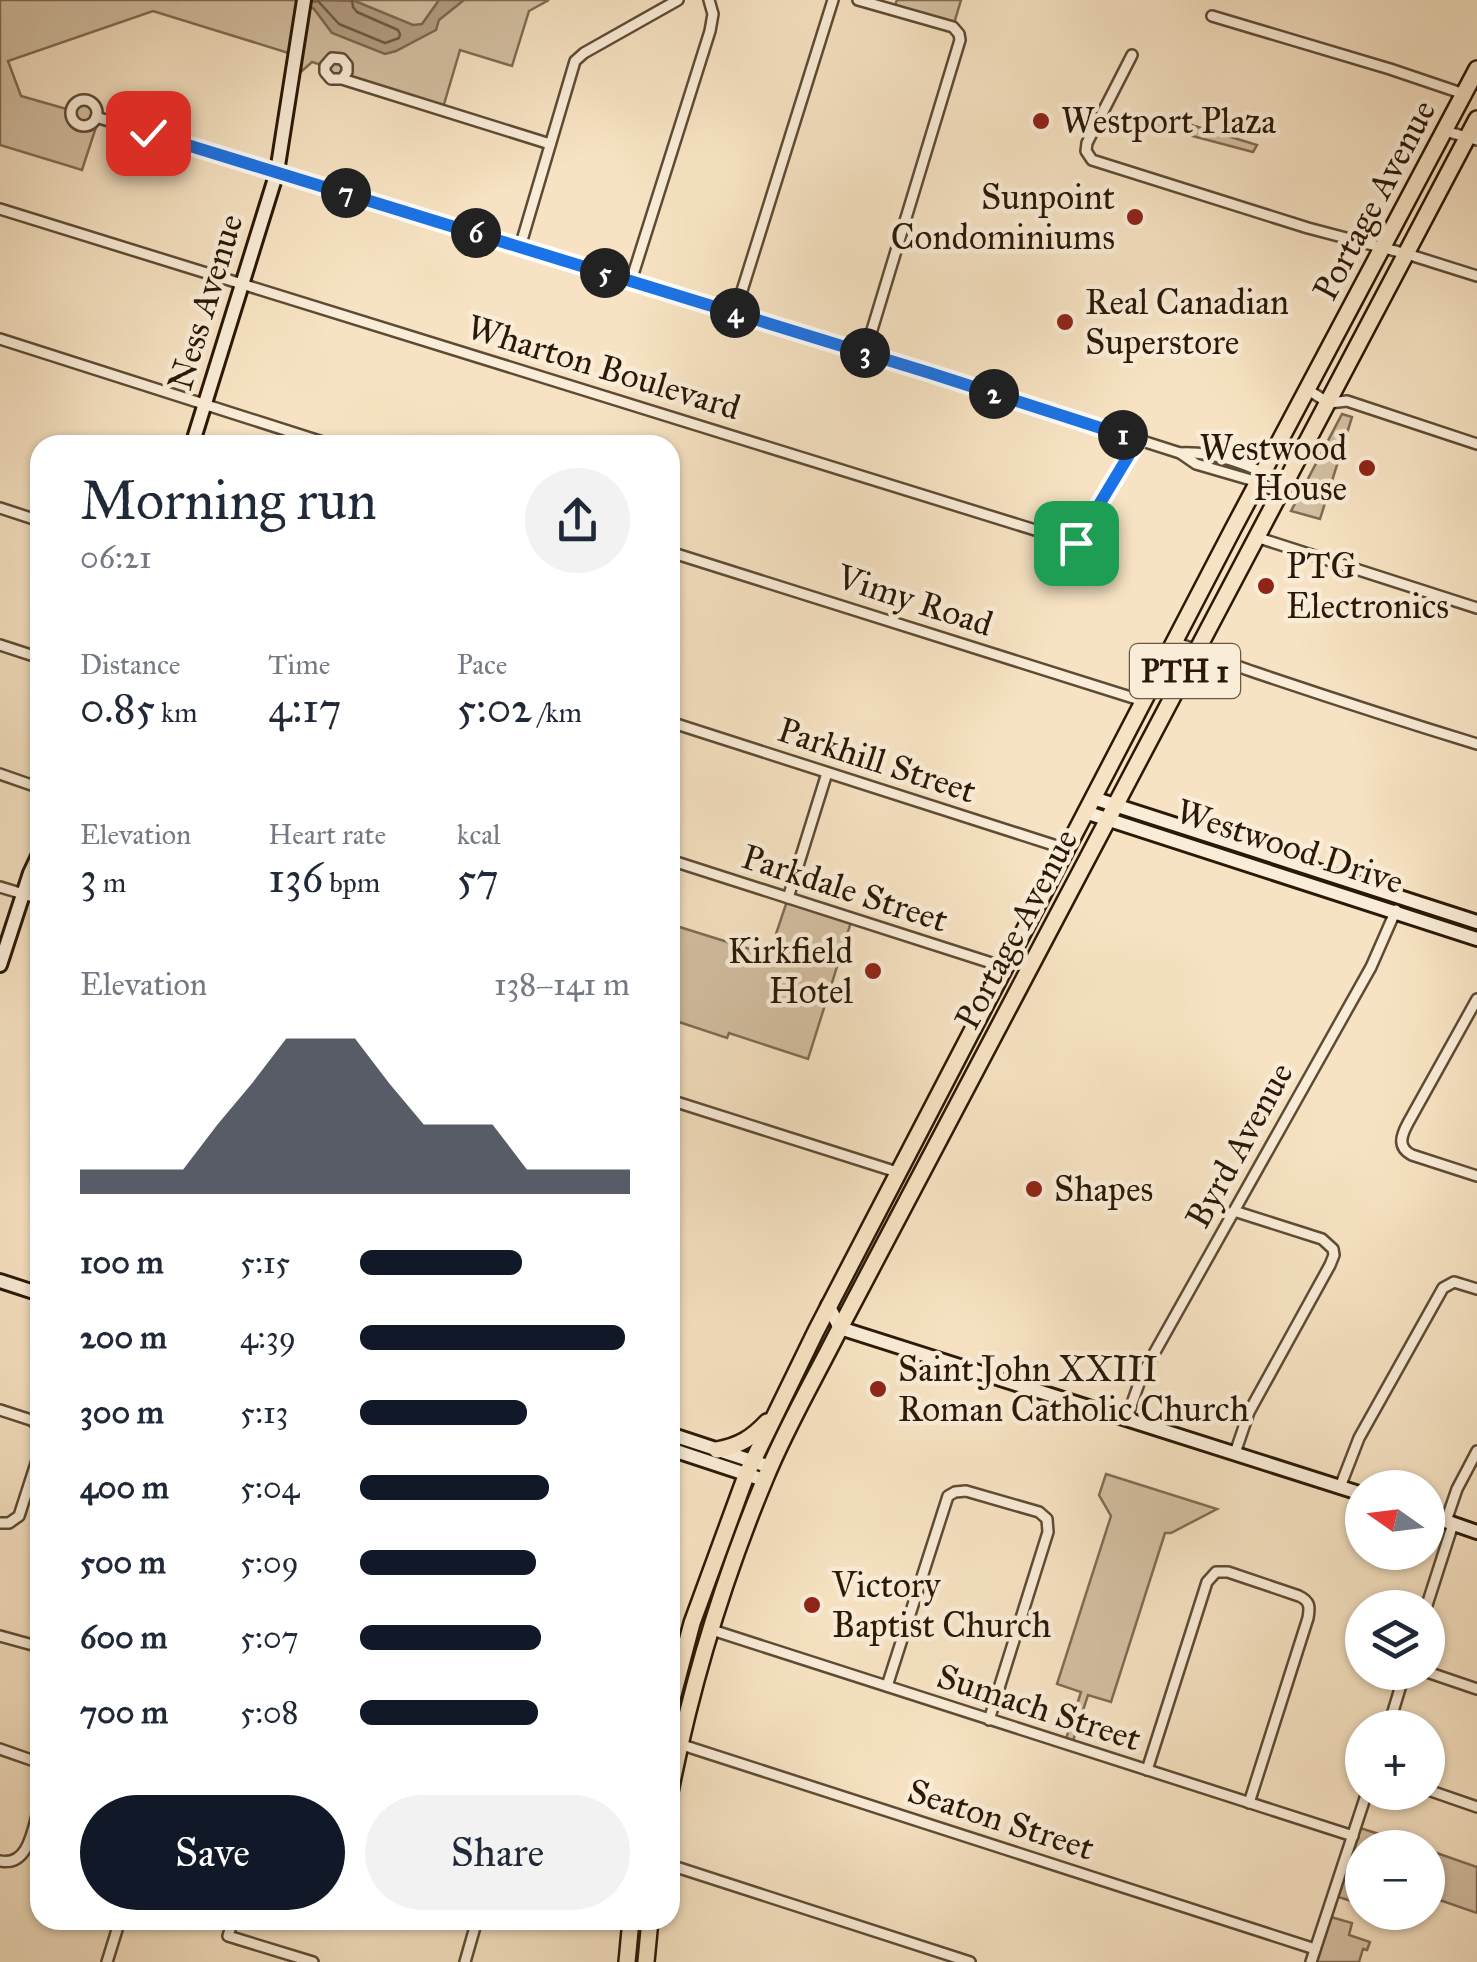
<!DOCTYPE html>
<meta charset="utf-8">
<style>
:root{--surface:#fff;--page:#f2f2f3;--text:#1f2937;--muted:#747a83;--accent:#111827}
body{margin:0;font-family:"IM FELL Great Primer",serif;background:var(--page);color:var(--text);height:100vh;display:flex;flex-direction:column;font-size:38px;white-space:nowrap}
*{box-sizing:border-box;margin:0}
p{font-size:32px;color:var(--muted)}
.icon{flex:none;width:55px;height:55px;fill:none;stroke:currentColor;stroke-width:2;stroke-linecap:round;stroke-linejoin:round}
.map{position:relative;flex:1;overflow:hidden}
.details{position:absolute;left:30px;top:435px;width:650px;height:1495px;display:flex;flex-direction:column;background:var(--surface);border-radius:30px;box-shadow:0 2px 8px #0004}
.details>*{flex:none}
.needle{width:65px;rotate:284deg}
.fabs{position:absolute;left:1345px;top:1470px;display:grid;gap:20px}
.fabs a{display:grid;place-items:center;width:100px;height:100px;border-radius:50%;background:var(--surface);box-shadow:0 2px 8px #0004;font-size:50px}
.pin{position:absolute;display:grid;place-items:center;width:85px;height:85px;color:#fff;margin:-42px;border-radius:20px;box-shadow:0 5px 15px #0006}
.km{position:absolute;width:50px;height:50px;margin:-25px;border-radius:50%;background:#222;color:#fff;font-size:28px;line-height:50px;text-align:center}
.round{display:grid;place-items:center;flex:none;width:105px;height:105px;border-radius:52px;background:var(--page)}
.headline{display:flex;align-items:center;justify-content:space-between;height:170px;padding:0 50px}
h1{font-size:55px;font-weight:600;line-height:75px}
.figures{display:grid;grid-template-columns:repeat(3,1fr);gap:15px;height:170px;padding:10px 50px}
.figures div{display:grid;align-content:center}
.figures b{font-size:42px;font-weight:600}
.figures small{font-size:28px;font-weight:400}
.figures p{font-size:28px}
.chart{height:280px;padding:20px 50px}
.chart p{display:flex;justify-content:space-between}
.chart svg{width:100%;height:180px;margin-top:10px;fill:var(--accent);opacity:.7}
.primary-button{display:flex;gap:20px;margin-top:auto;padding:20px 50px}
.primary-button a{flex:1;height:115px;border-radius:60px;background:var(--accent);color:#fff;font-size:40px;font-weight:600;line-height:115px;text-align:center}
.primary-button a+a{background:var(--page);color:var(--text)}
ul{padding:0 50px;list-style:none;font-size:32px}
li{display:grid;grid-template-columns:160px 120px 1fr;align-items:center;height:75px}
li i{height:25px;border-radius:12px;background:var(--accent)}
.map>svg:first-child{display:block}
.green{fill:#d4c0a3;stroke:#806c54;stroke-width:2.5}
.water{fill:#b29e83;stroke:#7c6851;stroke-width:2.5}
.lines{fill:none;stroke-linecap:round;stroke-linejoin:round}
.shore{stroke:#6e5b44;stroke-width:2.5}
.street-casing{stroke:#5e4b35;stroke-width:14}
.secondary-casing{stroke:#2b1806;stroke-width:18}
.highway-casing{stroke:#2b1806;stroke-width:20}
.street{stroke:#faedd8;stroke-width:9}
.secondary{stroke:#faedd8;stroke-width:12}
.highway{stroke:#f7e3c3;stroke-width:15}
.route-casing{stroke:#fff;stroke-width:20}
.route{stroke:#1a73e8;stroke-width:12}
.poi-dot{fill:#8f2418;stroke:#faedd8;stroke-width:4}
.labels{text-anchor:middle;stroke-width:9;stroke-linejoin:round;paint-order:stroke}
.shield{fill:#faedd8;stroke:#695845;stroke-width:2.5}
.shield-label{font-size:32px;font-weight:bold;fill:#2b1806}
.poi-label{font-size:35px;fill:#2b1806;stroke:#faedd8;text-anchor:start}
.street-label{font-size:35px;fill:#2b1806;stroke:#faedd8}
</style>
<div class="map">
<svg width="1477" height="1962" viewBox="0 0 1477 1962">
<rect width="100%" height="100%" fill="#f7e3c3"/>
<filter id="stains"><feTurbulence type="fractalNoise" baseFrequency=".002" numOctaves="4"/><feColorMatrix values="0 0 0 0 .2 0 0 0 0 .09 0 0 0 0 .02 0 0 0 .5 -.17"/></filter>
<radialGradient id="worn" r=".72"><stop offset=".6" stop-color="#630" stop-opacity="0"/><stop offset="1" stop-color="#630" stop-opacity=".3"/></radialGradient>
<g class="green">
<path d="M0 0H549L529 11 512 66 460 50 442 111 334 80 325 66 312 62 302 71 295 55 153 11 8 61 21 96 70 110 80 100 89 101 95 107 96 117 99 118 82 170 0 145Z"/>
<path d="M897 0H961L953 27 893 10Z"/>
<path d="M1162 116 1257 145 1253 152 1158 127Z"/>
<path d="M1342 414 1352 417 1320 519 1291 511Z"/>
<path d="M1114 805 1308 868 1303 882 1107 820Z"/>
<path d="M788 898 852 919 808 1059 729 1033 727 1038 670 1019V924L769 955Z"/>
<path d="M1106 1474 1217 1509 1171 1533H1165L1111 1702 1088 1695 1071 1747 1064 1745 1081 1692 1057 1684 1111 1516 1099 1495Z"/>
<path d="M1360 1828 1420 1847 1362 1848V1888L1358 1903 1338 1897Z"/>
<path d="M1428 1850 1477 1867V1913L1428 1896Z"/>
<path d="M1331 1917 1352 1923 1349 1935 1370 1942 1367 1950 1363 1949 1359 1962H1317Z"/>
</g>
<path class="water" d="M298 0H310L315 2 319 0 355 1 413 25 422 24 439 0H464L439 20 436 30 396 51 385 54 332 33 314 9Z"/>
<g class="lines">
<path class="shore" d="M317 0 339 24 385 43 399 38 400 34 398 30 357 12 353 7 352 0"/>
<g class="street-casing">
<g id="street">
<path d="M858 0 953 27 959 34 960 40 865 353"/>
<path d="M1212 16 1390 69 1464 94"/>
<path d="M1132 55 1087 143 1086 151 1092 160 1308 228 1407 254 1477 276"/>
<path d="M342 79 347 72V65L342 59 332 58 325 66V72L331 79H342L550 144"/>
<circle cx="84" cy="113" r="13"/>
<path d="M96 117 929 373 1180 453 1196 464 1258 482 1279 493"/>
<path d="M1445 131 1477 140"/>
<path d="M0 209 1077 543 1138 440"/>
<path d="M520 247 575 61 584 53 678 0"/>
<path d="M631 281 710 31 713 14 709 0"/>
<path d="M735 313 833 0"/>
<path d="M0 339 332 445"/>
<path d="M1308 390 1329 403 1347 401 1477 444"/>
<path d="M1180 453C1215 451 1254 466 1284 484"/>
<path d="M0 508 40 521"/>
<path d="M1256 537 1477 608"/>
<path d="M670 552 1143 701"/>
<path d="M1174 642C1201 651 1227 663 1254 672 1328 697 1402 721 1477 744"/>
<path d="M0 645 40 658"/>
<path d="M670 722 1066 849"/>
<path d="M0 774 40 788"/>
<path d="M670 860 1004 967"/>
<path d="M0 887 40 899"/>
<path d="M788 898 827 773"/>
<path d="M1477 999 1408 1123C1401 1136 1397 1147 1412 1155L1477 1176"/>
<path d="M670 1100 897 1172"/>
<path d="M1234 1211 1322 1239 1333 1249 1334 1255 1330 1265 1249 1412 1235 1453"/>
<path d="M0 1410 31 1420 40 1427"/>
<path d="M1126 1420 1142 1375 1371 967 1396 910"/>
<path d="M1340 1487 1359 1438 1443 1288 1454 1282 1477 1289"/>
<path d="M1446 1521 1457 1489 1477 1451"/>
<path d="M0 1523H9L19 1516 40 1451"/>
<path d="M1426 1608 1453 1524"/>
<path d="M709 1629 1353 1836"/>
<path d="M0 1636 40 1647"/>
<path d="M1427 1672 1477 1689"/>
<path d="M887 1686 948 1496 955 1492 966 1491 1039 1512 1047 1519 1048 1532 989 1720"/>
<path d="M1388 1728 1405 1672"/>
<path d="M670 1741 1315 1949"/>
<path d="M0 1749 40 1763"/>
<path d="M1147 1770 1207 1582 1216 1572H1228L1299 1596C1310 1601 1310 1607 1308 1618L1249 1803"/>
<path d="M1428 1790 1477 1807"/>
<path d="M0 1861C30 1867 33 1826 40 1804"/>
<path d="M670 1865 970 1962"/>
<path d="M233 1920 228 1936 313 1962"/>
<path d="M107 1962 120 1920"/>
<path d="M465 1962 477 1920"/>
<path d="M1311 1962 1367 1792"/>
</g>
</g>
<g class="secondary-casing">
<g id="secondary">
<path d="M192 445 277 172 304 0"/>
<path d="M1093 798 1477 922"/>
<path d="M1085 812 1477 939"/>
<path d="M0 965 30 873 40 852"/>
<path d="M0 1281 40 1294"/>
<path d="M828 1305 840 1328 1362 1494"/>
<path d="M670 1434 770 1467"/>
<path d="M670 1449 764 1480"/>
<path d="M1428 1515 1477 1532"/>
</g>
</g>
<g class="highway-casing">
<g id="highway">
<path d="M717 1450C739 1446 752 1438 767 1422"/>
<path d="M670 1706 692 1623 747 1473 816 1331 1233 529 1477 69"/>
<path d="M670 1792C691 1685 723 1580 765 1479 786 1427 815 1378 840 1328L1477 119"/>
<path d="M627 1962 631 1920"/>
<path d="M646 1962 650 1920"/>
</g>
</g>
<use href="#street" class="street"/>
<use href="#secondary" class="secondary"/>
<use href="#highway" class="highway"/>
</g>
<g class="lines">
<g class="route-casing">
<path id="route" d="M148 133 930 373 1138 440 1076 543"/>
</g>
<use href="#route" class="route"/>
</g>
<g class="poi-dot">
<circle cx="1041" cy="121" r="10"/>
<circle cx="1135" cy="217" r="10"/>
<circle cx="1065" cy="322" r="10"/>
<circle cx="1367" cy="468" r="10"/>
<circle cx="1266" cy="586" r="10"/>
<circle cx="873" cy="971" r="10"/>
<circle cx="1034" cy="1189" r="10"/>
<circle cx="878" cy="1389" r="10"/>
<circle cx="812" cy="1605" r="10"/>
</g>
<g class="labels">
<rect class="shield" x="1130" y="644" width="110" height="54" rx="8"/>
<g class="shield-label">
<text x="1185" y="682">PTH 1</text>
</g>
<g class="poi-label">
<text x="1061" y="133">Westport Plaza</text>
<text x="1115" y="209" text-anchor="end">Sunpoint<tspan x="1115" dy="40">Condominiums</tspan></text>
<text x="1085" y="314">Real Canadian<tspan x="1085" dy="40">Superstore</tspan></text>
<text x="1347" y="460" text-anchor="end">Westwood<tspan x="1347" dy="40">House</tspan></text>
<text x="1286" y="578">PTG<tspan x="1286" dy="40">Electronics</tspan></text>
<text x="853" y="963" text-anchor="end">Kirkfield<tspan x="853" dy="40">Hotel</tspan></text>
<text x="1054" y="1201">Shapes</text>
<text x="898" y="1381">Saint John XXIII<tspan x="898" dy="40">Roman Catholic Church</tspan></text>
<text x="832" y="1597">Victory<tspan x="832" dy="40">Baptist Church</tspan></text>
</g>
<g class="street-label">
<text transform="translate(1374 200) rotate(-62)" y="12">Portage Avenue</text>
<text transform="translate(205 302) rotate(-73)" y="12">Ness Avenue</text>
<text transform="translate(604 367) rotate(17)" y="12">Wharton Boulevard</text>
<text transform="translate(915 600) rotate(18)" y="12">Vimy Road</text>
<text transform="translate(877 760) rotate(18)" y="12">Parkhill Street</text>
<text transform="translate(1290 846) rotate(18)" y="12">Westwood Drive</text>
<text transform="translate(845 888) rotate(18)" y="12">Parkdale Street</text>
<text transform="translate(1016 929) rotate(-62)" y="12">Portage Avenue</text>
<text transform="translate(1239 1145) rotate(-61)" y="12">Byrd Avenue</text>
<text transform="translate(1039 1707) rotate(18)" y="12">Sumach Street</text>
<text transform="translate(1001 1819) rotate(18)" y="12">Seaton Street</text>
</g>
</g>
<rect width="100%" height="100%" filter="url(#stains)"/>
<rect width="100%" height="100%" fill="url(#worn)"/>
</svg>
<div class="fabs">
<a><svg class="needle" viewBox="-14 -14 28 28"><path d="M0-13l5 13h-10z" fill="#e53935"/><path d="M0 13l5-13h-10z" fill="#747a83"/></svg></a>
<a><svg class="icon" aria-label="layers" viewBox="0 0 24 24"><path d="M12 4l9 5-9 5-9-5zM3 14l9 5 9-5"/></svg></a>
<a>+</a>
<a>−</a>
</div>
<div class="pin" style="left:1076px;top:543px;background:#1e9e55"><svg class="icon" aria-label="arrive" viewBox="0 0 24 24"><path d="M6 21V4h12l-3 4 3 4H6"/></svg></div>
<div class="pin" style="left:148px;top:133px;background:#d93025"><svg class="icon" aria-label="check" viewBox="0 0 24 24"><path d="M5 12l5 5 9-10"/></svg></div>
<b class="km" style="left:1123px;top:435px">1</b>
<b class="km" style="left:994px;top:394px">2</b>
<b class="km" style="left:865px;top:353px">3</b>
<b class="km" style="left:735px;top:313px">4</b>
<b class="km" style="left:605px;top:273px">5</b>
<b class="km" style="left:476px;top:233px">6</b>
<b class="km" style="left:346px;top:193px">7</b>
<section class="details">
<div class="headline"><div><h1>Morning run</h1><p>06:21</p></div><a class="round"><svg class="icon" aria-label="share" viewBox="0 0 24 24"><path d="M12 15V3M7 8l5-5 5 5M5 13v7h14v-7"/></svg></a></div>
<div class="figures">
<div><p>Distance</p><b>0.85<small> km</small></b></div>
<div><p>Time</p><b>4:17</b></div>
<div><p>Pace</p><b>5:02<small> /km</small></b></div>
</div>
<div class="figures">
<div><p>Elevation</p><b>3<small> m</small></b></div>
<div><p>Heart rate</p><b>136<small> bpm</small></b></div>
<div><p>kcal</p><b>57</b></div>
</div>
<div class="chart"><p><span>Elevation</span>138–141 m</p>
<svg viewBox="0 0 160 44" preserveAspectRatio="none"><path d="M0 44V38L10 38L20 38L30 38L40 27L50 17L60 6L70 6L80 6L90 17L100 27L110 27L120 27L130 38L140 38L150 38L160 38V44z"/></svg>
</div>
<ul>
<li><b>100 m</b>5:15<i style="width:60%"></i></li>
<li><b>200 m</b>4:39<i style="width:98%"></i></li>
<li><b>300 m</b>5:13<i style="width:62%"></i></li>
<li><b>400 m</b>5:04<i style="width:70%"></i></li>
<li><b>500 m</b>5:09<i style="width:65%"></i></li>
<li><b>600 m</b>5:07<i style="width:67%"></i></li>
<li><b>700 m</b>5:08<i style="width:66%"></i></li>
</ul>
<div class="primary-button"><a>Save</a><a>Share</a></div>
</section>
</div>
